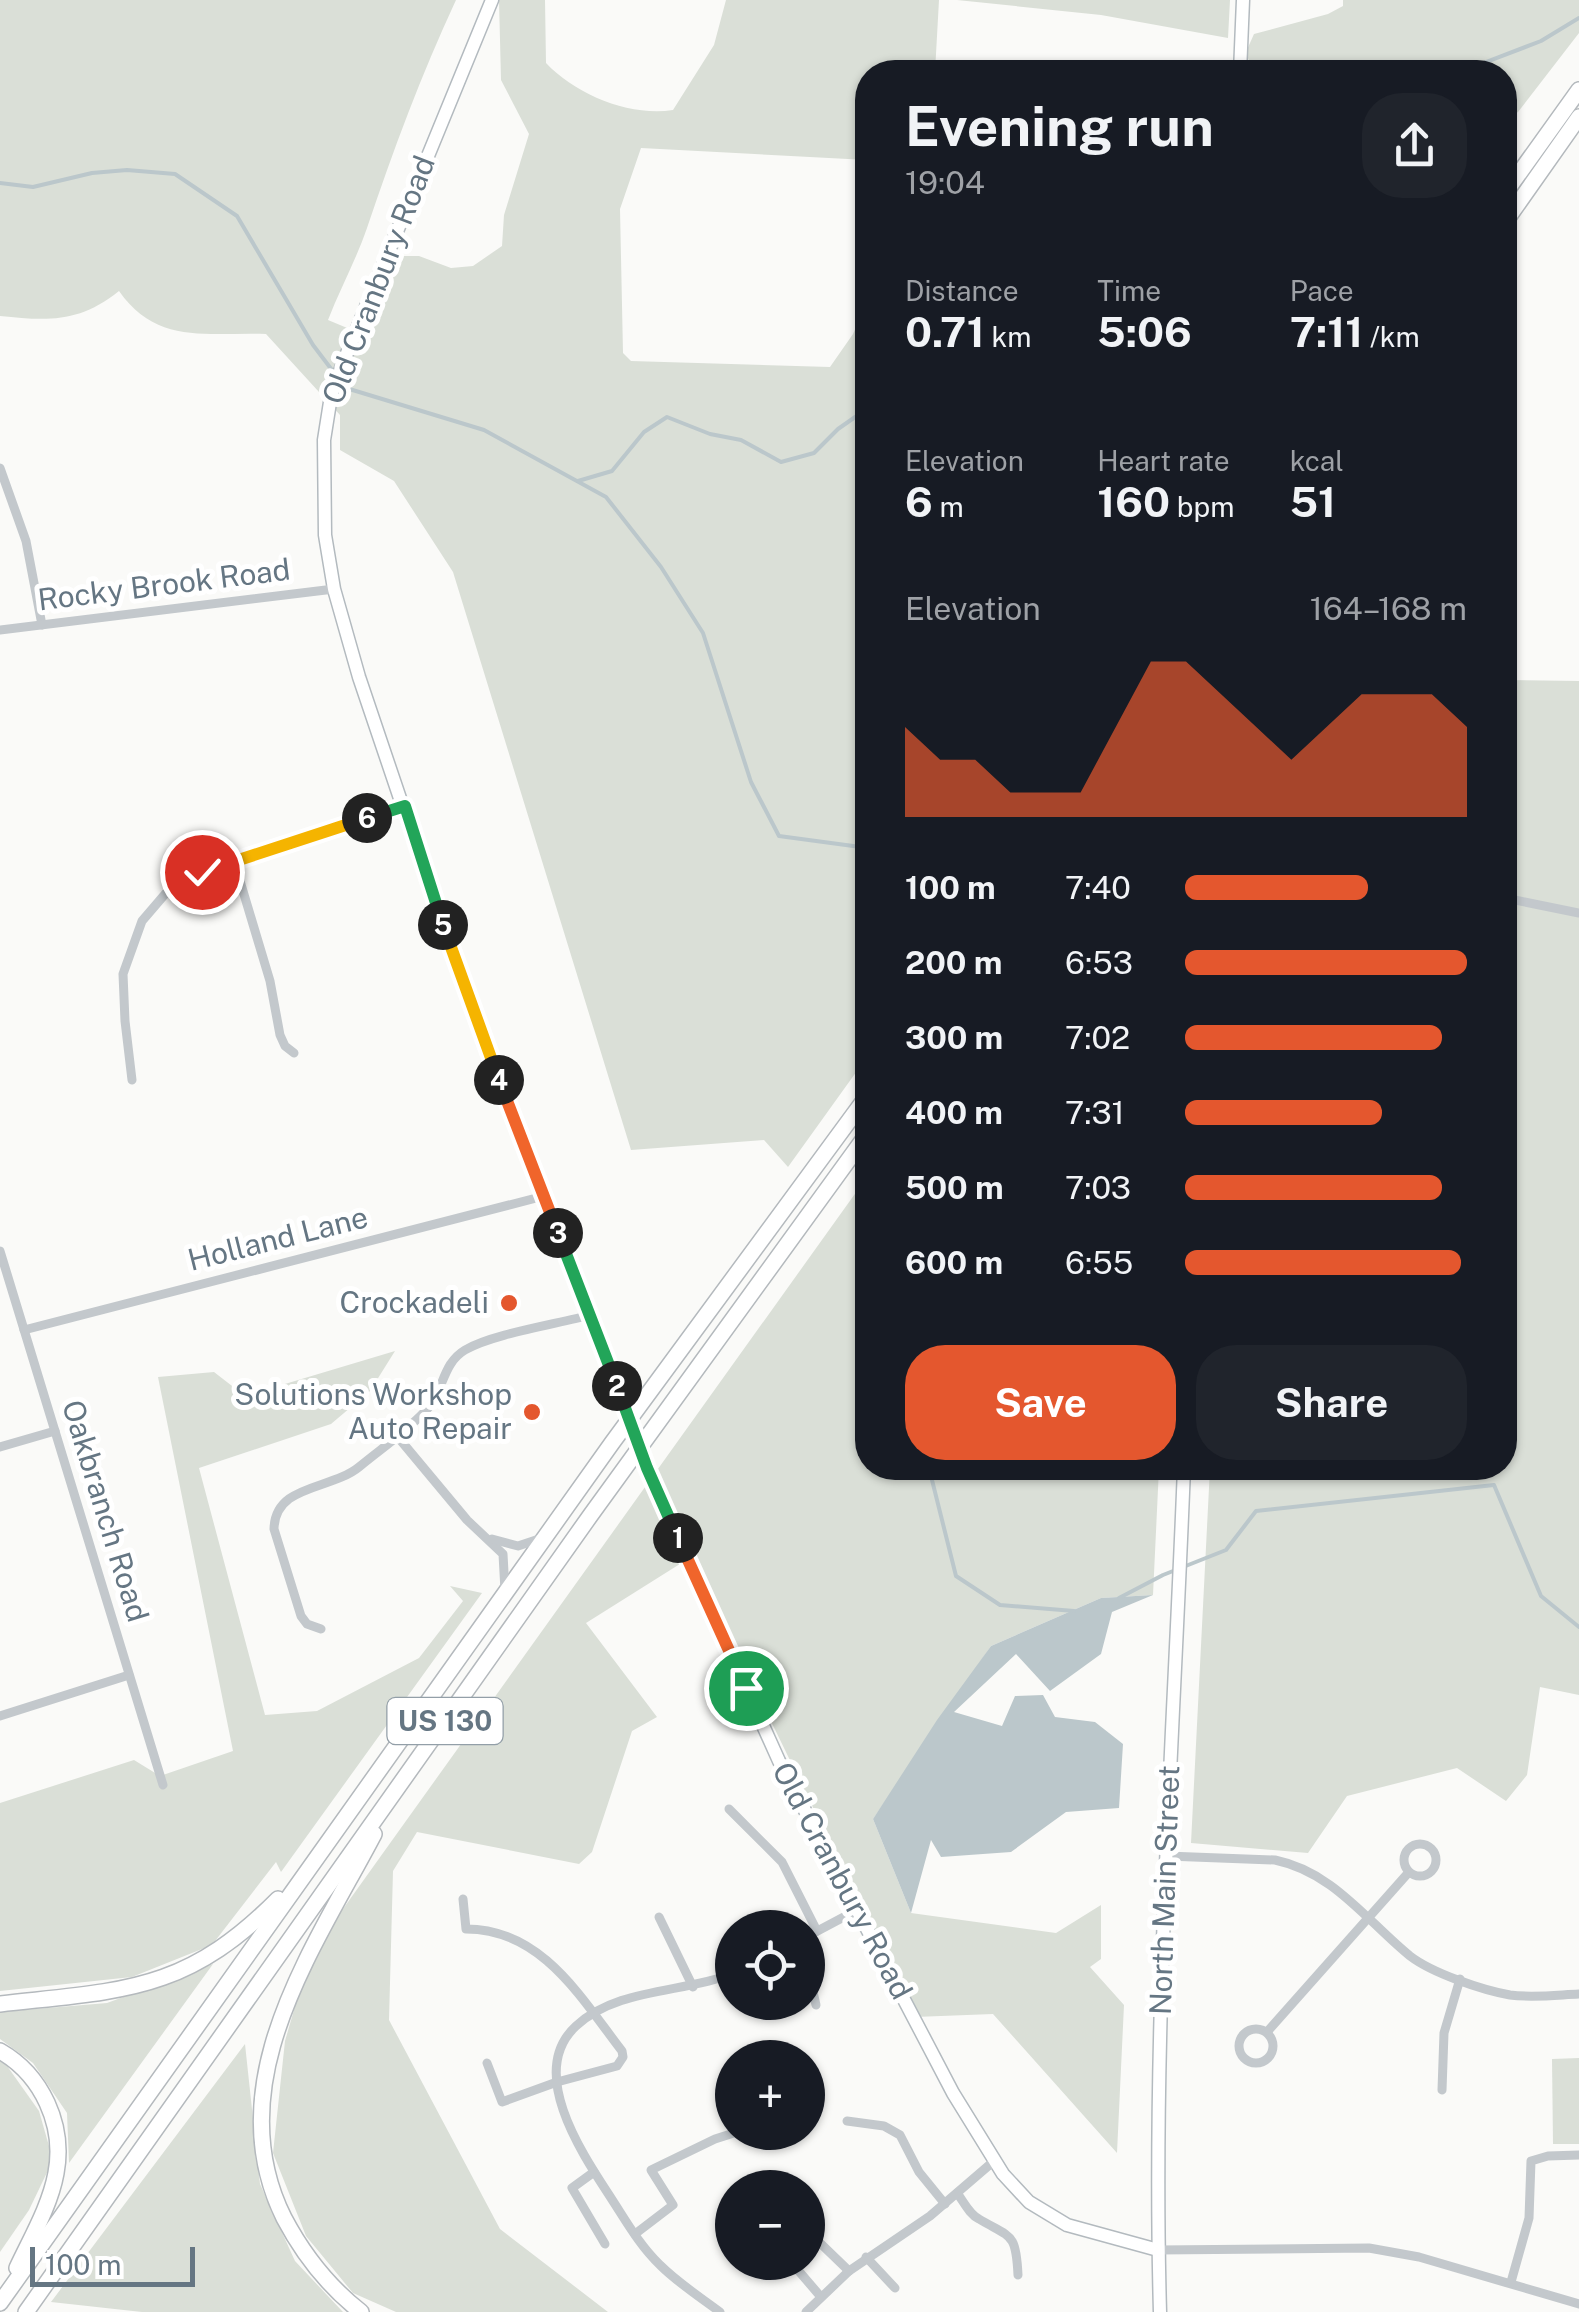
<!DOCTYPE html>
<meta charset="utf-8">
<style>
:root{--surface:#171b24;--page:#20242c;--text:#f1f3f6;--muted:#9ea1a6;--accent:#e4572e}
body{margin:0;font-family:"Public Sans",sans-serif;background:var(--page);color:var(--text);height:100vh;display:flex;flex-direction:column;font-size:38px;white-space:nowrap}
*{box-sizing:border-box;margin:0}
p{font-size:32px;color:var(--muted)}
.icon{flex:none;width:55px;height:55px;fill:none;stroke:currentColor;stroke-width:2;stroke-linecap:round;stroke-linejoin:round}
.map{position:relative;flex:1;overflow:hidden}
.details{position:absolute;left:855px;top:60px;width:662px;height:1420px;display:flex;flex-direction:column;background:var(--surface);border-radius:40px;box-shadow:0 2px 8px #0004}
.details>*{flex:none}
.tools{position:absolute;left:715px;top:1910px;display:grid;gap:20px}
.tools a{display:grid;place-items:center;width:110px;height:110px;border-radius:50%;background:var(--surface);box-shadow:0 2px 8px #0004;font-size:50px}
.scale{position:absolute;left:30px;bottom:25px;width:165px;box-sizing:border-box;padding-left:10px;border:5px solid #657683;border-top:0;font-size:28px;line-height:35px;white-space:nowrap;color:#657683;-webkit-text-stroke:8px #fff;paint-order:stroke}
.pin{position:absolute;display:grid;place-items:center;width:85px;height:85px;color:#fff;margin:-42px;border:5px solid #fff;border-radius:50%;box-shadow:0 2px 10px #0007}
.km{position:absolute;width:50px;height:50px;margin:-25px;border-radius:50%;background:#222;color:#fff;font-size:28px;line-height:50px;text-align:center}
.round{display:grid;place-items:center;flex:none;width:105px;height:105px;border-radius:40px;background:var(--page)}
.summary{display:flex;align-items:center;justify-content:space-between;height:170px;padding:0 50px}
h1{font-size:55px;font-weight:700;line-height:75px}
.metrics{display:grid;grid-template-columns:repeat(3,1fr);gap:15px;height:170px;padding:10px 50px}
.metrics div{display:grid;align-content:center}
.metrics b{font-size:42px;font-weight:700}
.metrics small{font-size:28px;font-weight:400}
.metrics p{font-size:28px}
.chart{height:280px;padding:20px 50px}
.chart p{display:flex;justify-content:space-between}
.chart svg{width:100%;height:180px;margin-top:10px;fill:var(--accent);opacity:.7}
.action{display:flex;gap:20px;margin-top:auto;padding:20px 50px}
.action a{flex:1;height:115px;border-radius:40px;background:var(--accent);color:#fff;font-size:40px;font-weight:700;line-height:115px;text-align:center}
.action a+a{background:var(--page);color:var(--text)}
ul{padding:0 50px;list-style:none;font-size:32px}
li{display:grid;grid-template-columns:160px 120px 1fr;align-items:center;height:75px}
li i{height:25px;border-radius:12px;background:var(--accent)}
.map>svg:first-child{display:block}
.green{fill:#dadfd7}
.water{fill:#bbc7cb}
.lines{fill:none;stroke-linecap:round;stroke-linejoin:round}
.stream{stroke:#bbc7cb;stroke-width:4}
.secondary-casing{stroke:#b3babf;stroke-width:15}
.highway-casing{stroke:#b4b9bd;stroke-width:18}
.street{stroke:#c3c8cc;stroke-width:9}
.secondary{stroke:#fff;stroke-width:12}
.highway{stroke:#fff;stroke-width:15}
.split-1-casing{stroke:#fff;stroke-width:20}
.split-2-casing{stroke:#fff;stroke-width:20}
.split-3-casing{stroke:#fff;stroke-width:20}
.split-4-casing{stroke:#fff;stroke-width:20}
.split-5-casing{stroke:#fff;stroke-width:20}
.split-6-casing{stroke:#fff;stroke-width:20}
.split-7-casing{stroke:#fff;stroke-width:20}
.split-1{stroke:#f0652b;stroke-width:12}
.split-2{stroke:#22a559;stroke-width:12}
.split-3{stroke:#22a559;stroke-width:12}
.split-4{stroke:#f0652b;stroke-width:12}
.split-5{stroke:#f5b400;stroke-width:12}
.split-6{stroke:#22a559;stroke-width:12}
.split-7{stroke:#f5b400;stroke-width:12}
.poi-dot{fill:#e4572e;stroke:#fff;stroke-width:4}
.labels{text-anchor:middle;stroke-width:10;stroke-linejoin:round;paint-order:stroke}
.shield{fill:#fff;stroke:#939fa8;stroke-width:2.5}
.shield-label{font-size:28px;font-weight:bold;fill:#657683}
.street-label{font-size:30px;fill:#657683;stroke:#fff}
.poi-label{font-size:30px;fill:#657683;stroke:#fff;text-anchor:end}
</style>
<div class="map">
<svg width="1579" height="2312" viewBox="0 0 1579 2312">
<rect width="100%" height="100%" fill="#fafaf8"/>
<g class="green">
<path d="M0 0H456C421 75 393 151 367 228 356 260 340 289 328 320L364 335 389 256H419L451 268 473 266 502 246 504 215 529 134 501 80 499 0H545L546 63C576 95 631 117 673 110L714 45 726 0H939L935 72H868L867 160 641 148 620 209 623 353 631 361 830 367 853 334 867 302V1057L788 1167 764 1140 631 1150 453 572 394 481 340 450V415L266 334C206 332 157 345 119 291 79 323 48 321 0 316Z"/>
<path d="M957 0H1230L1228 38 1101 15Z"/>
<path d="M1343 0H1579V33L1518 112 1505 120V72H1274L1250 64 1246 52 1254 34 1328 14 1343 6Z"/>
<path d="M1505 680 1579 681V1695L1540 1687 1527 1775 1506 1801 1457 1768 1347 1796 1308 1853 1191 1843 1210 1468H1505Z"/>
<path d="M867 1177 868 1468H1159L1153 1595 1101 1598 991 1646 873 1819 911 1913 1056 1933 1101 1905V1959L1090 1967 1124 2005 1117 2153 993 2014 915 2017 691 1557 586 1623 657 1717 632 1731 592 1852 579 1864 417 1832 393 1871 389 2020 500 2229 608 2312H396L353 2293 306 2236 273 2153 285 2041 310 1955Z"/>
<path d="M395 1351 370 1391 331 1424 199 1468 265 1715 317 1711 419 1658 463 1601 450 1586 482 1593 281 1872 276 1862 212 1945 132 1977 0 1991V1803L134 1760 160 1776 233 1751 158 1377 214 1372 245 1396Z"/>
<path d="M213 1964 69 2163 67 2113 33 2063 0 2039V2012L107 2003Z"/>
<path d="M245 2044 260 2184 295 2261 343 2312H142L51 2302Z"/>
<path d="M0 2056 39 2111 53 2160 29 2210 0 2252Z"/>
<path d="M1579 2058V2144H1553L1552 2059Z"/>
</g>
<path class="water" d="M1153 1595 1112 1612 1101 1654 1050 1691 1016 1654 954 1712 1002 1726 1015 1696 1043 1695 1055 1717 1095 1722 1123 1744 1119 1808 1066 1812 1011 1852 941 1857 931 1840 911 1913 873 1819 937 1720 991 1646 1101 1598Z"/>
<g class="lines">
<g class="stream">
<path d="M1460 72 1541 41 1579 18"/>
<path d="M0 183 33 187 92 173 127 170 175 174 237 216 313 345 335 374"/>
<path d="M341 381 346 388 484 430 606 497 661 567 703 633 751 782 779 836 868 848"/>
<path d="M578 481 612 471 644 432 667 417 710 434 741 440 781 462 814 453 838 429 868 408"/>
<path d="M929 1468 956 1576 1000 1605 1074 1611"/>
<path d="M1119 1598 1163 1575 1226 1550 1256 1511 1494 1485 1541 1596 1579 1627"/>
</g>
<g class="secondary-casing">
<g id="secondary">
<path d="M492 0 343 363 331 396 324 440 325 535 334 589 359 677 462 982 647 1468 779 1761 953 2093 1003 2174 1029 2202 1067 2225 1158 2250"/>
<path d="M1240 72 1243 0"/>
<path d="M1160 2312C1152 2030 1173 1749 1184 1468"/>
</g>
</g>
<g class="highway-casing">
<g id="highway">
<path d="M1505 193 1579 90"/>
<path d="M1505 222 1579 117"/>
<path d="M0 2004C123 1990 185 1993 278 1899"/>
<path d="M0 2051C42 2075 65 2125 56 2173 50 2206 31 2238 17 2268"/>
<path d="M0 2303 612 1443 868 1095"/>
<path d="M26 2312 590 1516 868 1133"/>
<path d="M361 2312C329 2287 303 2254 284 2218 217 2084 313 1950 374 1834"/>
</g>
</g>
<g class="street">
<path d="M0 468 26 541 42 625"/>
<path d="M0 630 334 589"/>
<path d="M234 861 270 981 280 1035 285 1046 294 1053"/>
<path d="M1505 898 1579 913"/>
<path d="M132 1080 125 1021 123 974 142 921 166 893 203 871 405 806"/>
<path d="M0 1251 163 1785"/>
<path d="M24 1330 544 1196"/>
<path d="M397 1436 467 1520 503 1554 505 1591"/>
<path d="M0 1447 55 1431"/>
<path d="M492 1539 518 1546 539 1539"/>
<path d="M321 1629 307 1624 301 1616 274 1529C275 1484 331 1490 359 1467 382 1448 410 1429 429 1407 444 1388 443 1363 465 1350 492 1334 557 1324 590 1315"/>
<path d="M0 1716 129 1675"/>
<path d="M729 1809 782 1862 817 1931"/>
<circle cx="1420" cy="1860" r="16"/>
<path d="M1167 1856 1275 1860C1333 1872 1366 1920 1410 1956 1432 1973 1482 1990 1510 1995 1532 1998 1557 1995 1579 1994"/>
<path d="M463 1899 466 1929C542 1929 581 1998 622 2051L623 2057 617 2066 557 2082 502 2102 487 2063"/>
<path d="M659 1917 693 1987"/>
<path d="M808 1936 857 1910"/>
<path d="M808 1970 816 2005"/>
<circle cx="1256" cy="2046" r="17"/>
<path d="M1267 2032 1409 1872"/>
<path d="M1442 2090 1444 2033 1460 1979"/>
<path d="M847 2121 884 2126 900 2135 919 2172 945 2204"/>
<path d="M594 2172 572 2188 605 2244"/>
<path d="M957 2193C964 2202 969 2214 979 2219 1011 2238 1016 2232 1018 2275"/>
<path d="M635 2234 673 2205 651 2170 715 2139 737 2132"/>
<path d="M808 2242H819L849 2271"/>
<path d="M1158 2250 1369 2248 1419 2257 1579 2304"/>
<path d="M866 2257 895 2288"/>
<path d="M791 2262 821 2297"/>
<path d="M1511 2282 1529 2218 1531 2161 1548 2156 1579 2155"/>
<path d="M720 2312C700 2297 678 2283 660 2265 640 2246 626 2221 611 2198 583 2155 526 2072 576 2026 617 1988 682 1993 732 1974"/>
<path d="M806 2312 849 2271 930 2216 994 2161"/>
</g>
<use href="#secondary" class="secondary"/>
<use href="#highway" class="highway"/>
</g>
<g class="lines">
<g class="split-1-casing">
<path id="split-1" d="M678 1538 746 1688"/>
</g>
<g class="split-2-casing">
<path id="split-2" d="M617 1386 647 1468 678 1538"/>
</g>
<g class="split-3-casing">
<path id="split-3" d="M558 1233 617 1386"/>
</g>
<g class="split-4-casing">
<path id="split-4" d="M499 1080 558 1233"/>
</g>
<g class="split-5-casing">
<path id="split-5" d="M443 925 499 1080"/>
</g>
<g class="split-6-casing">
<path id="split-6" d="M367 818 405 806 443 925"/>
</g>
<g class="split-7-casing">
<path id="split-7" d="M202 872 367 818"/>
</g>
<use href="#split-1" class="split-1"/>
<use href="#split-2" class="split-2"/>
<use href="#split-3" class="split-3"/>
<use href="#split-4" class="split-4"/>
<use href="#split-5" class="split-5"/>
<use href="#split-6" class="split-6"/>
<use href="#split-7" class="split-7"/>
</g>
<g class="poi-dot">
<circle cx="509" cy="1303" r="10"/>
<circle cx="532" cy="1412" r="10"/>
</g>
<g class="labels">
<rect class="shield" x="387.5" y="1698" width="115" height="46" rx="8"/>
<g class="shield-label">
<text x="445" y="1731">US 130</text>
</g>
<g class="street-label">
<text transform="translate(379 280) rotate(-69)" y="10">Old Cranbury Road</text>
<text transform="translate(164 585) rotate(-7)" y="10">Rocky Brook Road</text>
<text transform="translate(278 1239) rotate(-14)" y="10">Holland Lane</text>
<text transform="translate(105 1511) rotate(73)" y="10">Oakbranch Road</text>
<text transform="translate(842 1881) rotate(62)" y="10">Old Cranbury Road</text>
<text transform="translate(1165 1890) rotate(-88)" y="10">North Main Street</text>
</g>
<g class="poi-label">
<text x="489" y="1313">Crockadeli</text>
<text x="512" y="1405">Solutions Workshop<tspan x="512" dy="34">Auto Repair</tspan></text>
</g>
</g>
</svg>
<div class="tools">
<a><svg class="icon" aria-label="locate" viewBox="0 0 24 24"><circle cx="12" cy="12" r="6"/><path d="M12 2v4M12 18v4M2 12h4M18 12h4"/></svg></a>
<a>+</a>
<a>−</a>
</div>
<div class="scale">100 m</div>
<div class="pin" style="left:746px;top:1688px;background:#1e9e55"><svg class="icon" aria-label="arrive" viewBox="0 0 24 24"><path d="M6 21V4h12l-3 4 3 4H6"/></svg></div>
<div class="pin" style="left:202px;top:872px;background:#d93025"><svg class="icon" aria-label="check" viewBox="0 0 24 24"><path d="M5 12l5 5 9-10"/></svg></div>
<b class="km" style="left:678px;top:1538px">1</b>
<b class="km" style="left:617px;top:1386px">2</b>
<b class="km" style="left:558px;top:1233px">3</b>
<b class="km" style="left:499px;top:1080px">4</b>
<b class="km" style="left:443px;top:925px">5</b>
<b class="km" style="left:367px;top:818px">6</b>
<section class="details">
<div class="summary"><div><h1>Evening run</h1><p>19:04</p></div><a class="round"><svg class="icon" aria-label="share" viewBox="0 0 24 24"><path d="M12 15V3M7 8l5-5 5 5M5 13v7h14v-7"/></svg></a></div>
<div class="metrics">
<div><p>Distance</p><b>0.71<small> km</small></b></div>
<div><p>Time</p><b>5:06</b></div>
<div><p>Pace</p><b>7:11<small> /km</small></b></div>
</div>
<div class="metrics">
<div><p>Elevation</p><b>6<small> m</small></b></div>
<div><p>Heart rate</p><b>160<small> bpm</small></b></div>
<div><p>kcal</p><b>51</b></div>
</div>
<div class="chart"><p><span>Elevation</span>164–168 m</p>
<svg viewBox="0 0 160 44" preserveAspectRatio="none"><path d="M0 44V22L10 30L20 30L30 38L40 38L50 38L60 22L70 6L80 6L90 14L100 22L110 30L120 22L130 14L140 14L150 14L160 22V44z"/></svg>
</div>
<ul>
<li><b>100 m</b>7:40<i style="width:65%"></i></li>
<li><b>200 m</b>6:53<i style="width:100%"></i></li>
<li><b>300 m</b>7:02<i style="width:91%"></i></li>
<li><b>400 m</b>7:31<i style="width:70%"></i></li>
<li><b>500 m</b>7:03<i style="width:91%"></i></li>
<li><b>600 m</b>6:55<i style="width:98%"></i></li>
</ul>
<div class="action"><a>Save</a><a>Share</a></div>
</section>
</div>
